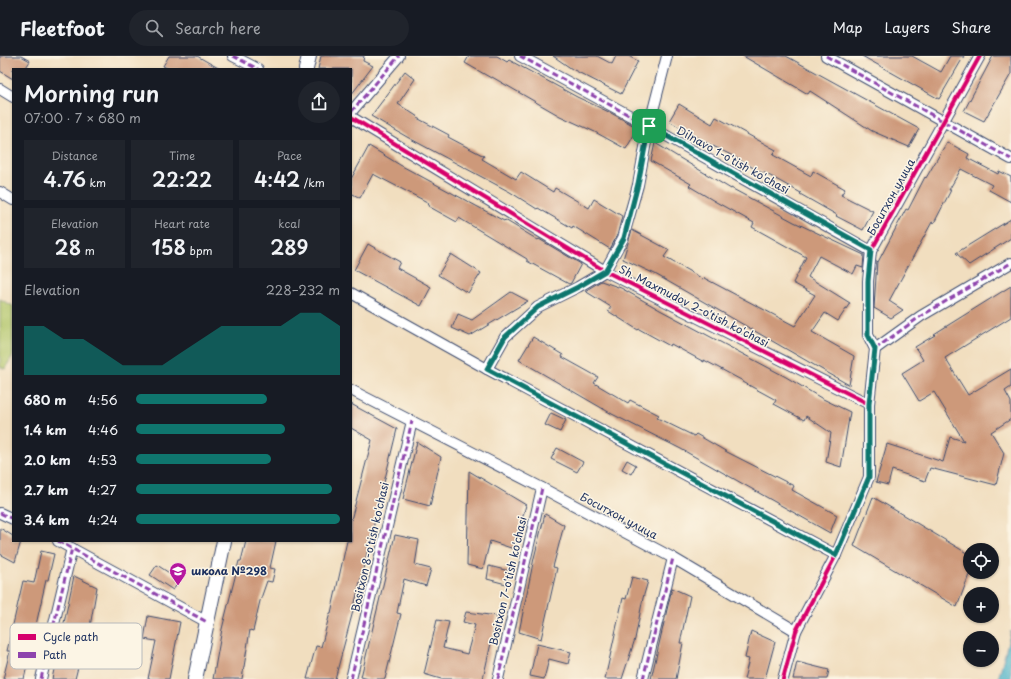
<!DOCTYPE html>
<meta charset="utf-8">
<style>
:root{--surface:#171b24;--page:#20242c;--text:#f1f3f6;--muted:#9ea1a6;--line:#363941;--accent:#0f766e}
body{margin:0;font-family:"Playpen Sans",sans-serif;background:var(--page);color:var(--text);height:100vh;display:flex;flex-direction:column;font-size:15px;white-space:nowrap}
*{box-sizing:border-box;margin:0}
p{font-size:13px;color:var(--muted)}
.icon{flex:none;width:22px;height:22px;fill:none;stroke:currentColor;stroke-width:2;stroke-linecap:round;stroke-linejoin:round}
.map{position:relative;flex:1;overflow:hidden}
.details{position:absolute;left:12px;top:12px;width:340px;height:474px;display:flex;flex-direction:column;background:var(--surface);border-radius:0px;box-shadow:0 1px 3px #0004}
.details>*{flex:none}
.fabs{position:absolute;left:963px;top:487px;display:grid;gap:8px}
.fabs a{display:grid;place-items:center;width:36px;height:36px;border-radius:50%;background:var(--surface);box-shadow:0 1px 3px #0004;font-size:20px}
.pin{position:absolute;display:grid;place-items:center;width:34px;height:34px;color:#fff;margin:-17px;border-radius:8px;box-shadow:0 2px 6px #0006}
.round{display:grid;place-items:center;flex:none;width:42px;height:42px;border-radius:21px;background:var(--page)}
.headline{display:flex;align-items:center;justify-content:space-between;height:68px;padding:0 12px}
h1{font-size:22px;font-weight:600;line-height:30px}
.metrics{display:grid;grid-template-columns:repeat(3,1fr);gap:6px;height:68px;padding:4px 12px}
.metrics div{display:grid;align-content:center;border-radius:0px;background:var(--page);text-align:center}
.metrics b{font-size:20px;font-weight:600}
.metrics small{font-size:11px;font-weight:400}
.metrics p{font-size:11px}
.chart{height:112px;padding:8px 12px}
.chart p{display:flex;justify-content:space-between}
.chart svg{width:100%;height:72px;margin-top:4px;fill:var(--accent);opacity:.7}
ul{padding:0 12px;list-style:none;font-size:13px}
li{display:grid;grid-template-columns:64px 48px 1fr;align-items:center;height:30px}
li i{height:10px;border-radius:5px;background:var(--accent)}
header{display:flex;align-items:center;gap:24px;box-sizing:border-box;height:56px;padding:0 20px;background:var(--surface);border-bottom:1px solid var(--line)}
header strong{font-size:19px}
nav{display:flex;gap:22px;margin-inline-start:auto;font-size:14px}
.search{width:280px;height:36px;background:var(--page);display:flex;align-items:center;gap:10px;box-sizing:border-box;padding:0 14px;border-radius:22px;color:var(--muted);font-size:15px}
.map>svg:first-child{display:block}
.green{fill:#b1c569;stroke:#667a64}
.water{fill:#49b1c8;stroke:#327093}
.building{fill:#cd997a}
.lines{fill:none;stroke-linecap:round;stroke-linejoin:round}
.street-casing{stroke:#3b496d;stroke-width:12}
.secondary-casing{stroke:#3b496d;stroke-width:16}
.street{stroke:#fff;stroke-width:10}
.secondary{stroke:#fff;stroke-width:14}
.quiet{stroke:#8e44ad;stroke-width:3;stroke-dasharray:6 3;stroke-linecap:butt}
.cycleway-casing{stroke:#fcf5e5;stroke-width:6}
.cycleway{stroke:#d6006c;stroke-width:4}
.route-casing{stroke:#fff;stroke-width:8}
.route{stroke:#0f766e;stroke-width:5}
.labels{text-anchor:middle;stroke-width:3;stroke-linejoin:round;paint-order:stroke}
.street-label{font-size:11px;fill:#1b2f5e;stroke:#fcf5e5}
.poi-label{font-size:11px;font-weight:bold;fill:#1b2f5e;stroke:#fcf5e5;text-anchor:start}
.key{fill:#fcf5e5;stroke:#b8babc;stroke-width:1}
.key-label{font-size:11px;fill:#1b2f5e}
</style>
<header>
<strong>Fleetfoot</strong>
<div class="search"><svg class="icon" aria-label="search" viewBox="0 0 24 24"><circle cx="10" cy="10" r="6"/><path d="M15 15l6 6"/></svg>Search here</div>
<nav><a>Map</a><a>Layers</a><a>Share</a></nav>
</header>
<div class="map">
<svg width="1011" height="623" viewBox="0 0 1011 623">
<rect width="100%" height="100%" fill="#fcf5e5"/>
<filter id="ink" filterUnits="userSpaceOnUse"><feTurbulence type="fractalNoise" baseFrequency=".025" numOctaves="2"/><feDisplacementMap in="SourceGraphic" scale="8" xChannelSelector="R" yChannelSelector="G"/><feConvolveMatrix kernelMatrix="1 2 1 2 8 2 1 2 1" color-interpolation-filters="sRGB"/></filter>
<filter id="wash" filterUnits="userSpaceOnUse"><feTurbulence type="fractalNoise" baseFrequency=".012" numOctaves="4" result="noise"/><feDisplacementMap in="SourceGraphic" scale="16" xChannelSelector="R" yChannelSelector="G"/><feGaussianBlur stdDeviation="0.9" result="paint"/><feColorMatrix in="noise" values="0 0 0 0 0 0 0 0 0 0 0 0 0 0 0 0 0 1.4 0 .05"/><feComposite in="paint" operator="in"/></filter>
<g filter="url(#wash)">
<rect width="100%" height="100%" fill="#f1debf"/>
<path class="green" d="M0 243 13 250V299L5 313 0 311Z"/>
<path class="water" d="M1011 575V623H998Z"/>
<g id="blocks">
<g class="building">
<path d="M0 0H21L30 5 25 13H13V23L0 15Z"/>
<path d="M169 0H197L220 13H169L163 10Z"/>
<path d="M321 0H364L363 5 373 10 351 39V13H318Z"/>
<path d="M469 0H497L507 6 509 4 577 41 611 57 638 72 626 93 595 76 560 60 492 21 491 22 465 7Z"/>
<path d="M553 0H597L612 8 616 0H628L638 5 621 38 572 13Z"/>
<path d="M743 0H786L919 73 909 91 872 75 810 35 808 38Z"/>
<path d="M862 0H912L941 16 950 0H964L939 43Z"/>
<path d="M993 0H1011V18L984 65 964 55Z"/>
<path d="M405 15 415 23 398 48 418 61 417 62 449 79 448 81 484 100 482 103 516 123 521 116 553 136 555 132 589 152 594 143 622 160 617 180 610 193 573 170 572 172 538 152 537 153 510 136 407 81 371 60Z"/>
<path d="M679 48 712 68 716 61 776 94 773 99 811 120 813 115 845 133 841 139 873 155 863 174 836 160 837 159 800 138 801 137 763 116 762 117 733 100 701 84 669 65Z"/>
<path d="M947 86 969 98 967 102 998 118 999 115 1011 121V146L989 134 992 129 961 113 949 134H951L934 167 932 166 889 245 903 254 891 262 874 252 877 205 878 206 906 153 908 154 925 121 926 122Z"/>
<path d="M655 87 731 133V132L794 166 864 199 863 212 857 210 853 218 819 200 808 221 850 247 838 265 825 257 812 276 854 300 849 329 655 218 623 203 632 174 669 194 664 201 703 223 704 222 795 270 815 239 793 227 806 201 752 171 754 167 716 146 689 130 691 128 651 105Z"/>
<path d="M369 90 400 109 504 165 505 164 538 184 539 183 581 208 571 227 569 228 527 205V203L459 162 457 166 428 150 429 147 373 118 360 142 351 137V123Z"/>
<path d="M1011 163V182L969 209 956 197Z"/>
<path d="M368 188 400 206 397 212 431 231 421 250 354 214Z"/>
<path d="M451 198 481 217 468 237 438 219Z"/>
<path d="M601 225 621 232 660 254 786 321 821 342 850 356 841 411 826 406 831 377 806 360 804 364 774 348 776 344 743 326V325L704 304V306L671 288 670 290 639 273 638 274 608 255 611 251 585 235Z"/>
<path d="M1011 230V261L945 302 968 339 1011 313V331L1005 335 1011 346V363L991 376 1004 397 996 429 930 412 925 425 892 414 888 429 876 426 887 388 943 406 950 381 964 385 934 336 919 345 902 317 923 304 915 291 935 279 934 278Z"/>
<path d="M511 236 528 245 470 280 452 272 458 258 472 264Z"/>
<path d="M533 281 563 299 562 301 598 321 594 327 628 347 630 344 659 359 657 362 694 380 696 378 727 396 794 430 792 434 837 459 830 477 681 393 612 358 519 304Z"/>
<path d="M351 348 397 373 353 555 335 623H307L316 590 321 591 330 557H331L347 485H351V464L372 384 351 372Z"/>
<path d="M551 357 566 364 560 376 545 369Z"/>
<path d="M417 386 441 401 430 450 403 443Z"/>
<path d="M557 392 583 406 577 416 551 403Z"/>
<path d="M627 404 636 409 631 418 622 413Z"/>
<path d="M469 415 526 449 514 493 490 485 483 513 467 509Z"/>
<path d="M873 441 970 499V516L957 551 854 490Z"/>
<path d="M545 458 564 469 553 511 557 512 541 583 519 576 534 502Z"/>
<path d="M0 472 13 480V485H21L15 506 0 498Z"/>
<path d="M395 479 419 484 415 509 431 513 426 530 404 523 397 557 401 558 385 623H369L361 621Z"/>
<path d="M246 485H276L270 512 275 513 272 526 267 525 260 545 253 575 250 574 242 623H213L222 573 239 505H241Z"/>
<path d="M41 495 54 498 48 524H46L24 623H3L10 595H7L23 525 34 527Z"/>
<path d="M157 509 180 524 173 534 150 519Z"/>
<path d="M489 510 509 515 506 528 487 523Z"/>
<path d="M74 520 97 531 89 576 87 575 75 623H52Z"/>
<path d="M632 521 648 525 643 542 635 583 622 623H605L623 542 626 543Z"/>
<path d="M672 532 690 540 680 587H683L676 623H651Z"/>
<path d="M466 556 497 560 483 623H441L424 618 437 564 449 566 443 592 467 598 475 569 463 566Z"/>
<path d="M148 560 180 566 169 623H148L156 585 144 583Z"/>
<path d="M751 575 775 586 765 623H744L749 603 745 602Z"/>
<path d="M537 588 571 596 568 608 549 603 544 623 530 620Z"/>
<path d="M797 606 829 614 827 623H793Z"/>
</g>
</g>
</g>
<g filter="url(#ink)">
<use href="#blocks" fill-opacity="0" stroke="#3b496d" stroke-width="1"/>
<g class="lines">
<g class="street-casing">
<g id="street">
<path d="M233 0 258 13"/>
<path d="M520 0 649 70 871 195"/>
<path d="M826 0 1011 103"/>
<path d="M0 33 13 41"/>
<path d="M351 56 399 0"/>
<path d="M351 61 605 215 869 348"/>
<path d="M0 136 13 144"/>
<path d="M351 237 487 313 836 499"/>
<path d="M875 293 921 260 1011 207"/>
<path d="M487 313 505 281 538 251 578 231 605 215 623 182 638 129 649 70 667 0"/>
<path d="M351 334 542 432 673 502 796 575"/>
<path d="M0 457 13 463"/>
<path d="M58 485 207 566"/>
<path d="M41 623 72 492"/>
<path d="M351 623 412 365"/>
<path d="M498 623 542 432"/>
<path d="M643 623 673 502"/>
<path d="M783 623 796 575 836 499 869 421V348L875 293 868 279V225L871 195 980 0"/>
</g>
</g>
<g class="secondary-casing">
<g id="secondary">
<path d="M306 13 309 0"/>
<path d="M195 623 224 485"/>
</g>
</g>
<use href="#street" class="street"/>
<use href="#secondary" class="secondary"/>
<g class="quiet">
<path d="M233 0 258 13"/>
<path d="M520 0 649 70 871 195"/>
<path d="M826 0 1011 103"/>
<path d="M351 56 399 0"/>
<path d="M875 293 921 260 1011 207"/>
<path d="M0 457 13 463"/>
<path d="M58 485 207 566"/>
<path d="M41 623 72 492"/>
<path d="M351 623 412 365"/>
<path d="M498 623 542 432"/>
<path d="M643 623 673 502"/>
</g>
<g class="cycleway-casing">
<g id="cycleway">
<path d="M351 61 605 215 869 348"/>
<path d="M783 623 796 575 836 499 869 421V348L875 293 868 279V225L871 195 980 0"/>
</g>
</g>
<use href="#cycleway" class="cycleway"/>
</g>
</g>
<g class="lines" filter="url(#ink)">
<g class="route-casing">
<path id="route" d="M649 70 871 194 868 225V279L875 293 869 348V421L836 499 487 313 505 281 538 251 578 231 605 215 624 182 638 128Z"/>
</g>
<use href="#route" class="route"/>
</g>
<defs>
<g id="school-pin" transform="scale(0.9)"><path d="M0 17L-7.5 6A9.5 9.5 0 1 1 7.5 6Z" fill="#b5179e" stroke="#fcf5e5"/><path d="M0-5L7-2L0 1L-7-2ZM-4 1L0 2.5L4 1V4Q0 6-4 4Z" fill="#fff"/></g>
</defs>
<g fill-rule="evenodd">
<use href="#school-pin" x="178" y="515"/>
</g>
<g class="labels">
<g class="street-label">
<text transform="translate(733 104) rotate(29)" y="4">Dilnavo 1-o'tish ko'chasi</text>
<text transform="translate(891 141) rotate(-61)" y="4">Боситхон улица</text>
<text transform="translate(694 250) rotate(27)" y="4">Sh. Maxmudov 2-o'tish ko'chasi</text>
<text transform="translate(619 460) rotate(28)" y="4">Боситхон улица</text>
<text transform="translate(370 491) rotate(-77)" y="4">Bositxon 8-o'tish ko'chasi</text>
<text transform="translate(508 525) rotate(-77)" y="4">Bositxon 7-o'tish ko'chasi</text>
</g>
<g class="poi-label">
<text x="191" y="519">школа №298</text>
</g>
</g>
<rect x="10" y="567" width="132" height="46" rx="6" class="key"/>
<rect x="18" y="578" width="18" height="6" fill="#d6006c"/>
<rect x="18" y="596" width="18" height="6" fill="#8e44ad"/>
<g class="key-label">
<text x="43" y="585">Cycle path</text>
<text x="43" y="603">Path</text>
</g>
</svg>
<div class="fabs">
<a><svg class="icon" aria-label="locate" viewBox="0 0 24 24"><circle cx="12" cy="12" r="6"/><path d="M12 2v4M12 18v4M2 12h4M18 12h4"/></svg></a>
<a>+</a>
<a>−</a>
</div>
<div class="pin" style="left:649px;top:70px;background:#1e9e55"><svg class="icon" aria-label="arrive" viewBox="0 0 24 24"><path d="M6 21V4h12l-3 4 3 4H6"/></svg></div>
<section class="details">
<div class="headline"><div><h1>Morning run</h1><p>07:00 · 7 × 680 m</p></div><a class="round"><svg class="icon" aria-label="share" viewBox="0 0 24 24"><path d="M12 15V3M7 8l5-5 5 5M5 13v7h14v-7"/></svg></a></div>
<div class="metrics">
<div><p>Distance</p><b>4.76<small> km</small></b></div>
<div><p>Time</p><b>22:22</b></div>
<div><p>Pace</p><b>4:42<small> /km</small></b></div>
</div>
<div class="metrics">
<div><p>Elevation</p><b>28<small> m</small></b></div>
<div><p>Heart rate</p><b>158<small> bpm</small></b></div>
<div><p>kcal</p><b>289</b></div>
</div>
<div class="chart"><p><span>Elevation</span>228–232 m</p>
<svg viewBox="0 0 160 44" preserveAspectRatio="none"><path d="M0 44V14L10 14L20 22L30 22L40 30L50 38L60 38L70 38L80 30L90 22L100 14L110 14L120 14L130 14L140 6L150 6L160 14V44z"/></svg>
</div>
<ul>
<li><b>680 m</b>4:56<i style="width:64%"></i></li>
<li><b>1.4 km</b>4:46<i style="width:73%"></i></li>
<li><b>2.0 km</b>4:53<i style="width:66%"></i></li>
<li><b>2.7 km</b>4:27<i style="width:96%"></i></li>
<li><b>3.4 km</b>4:24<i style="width:100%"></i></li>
</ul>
</section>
</div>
